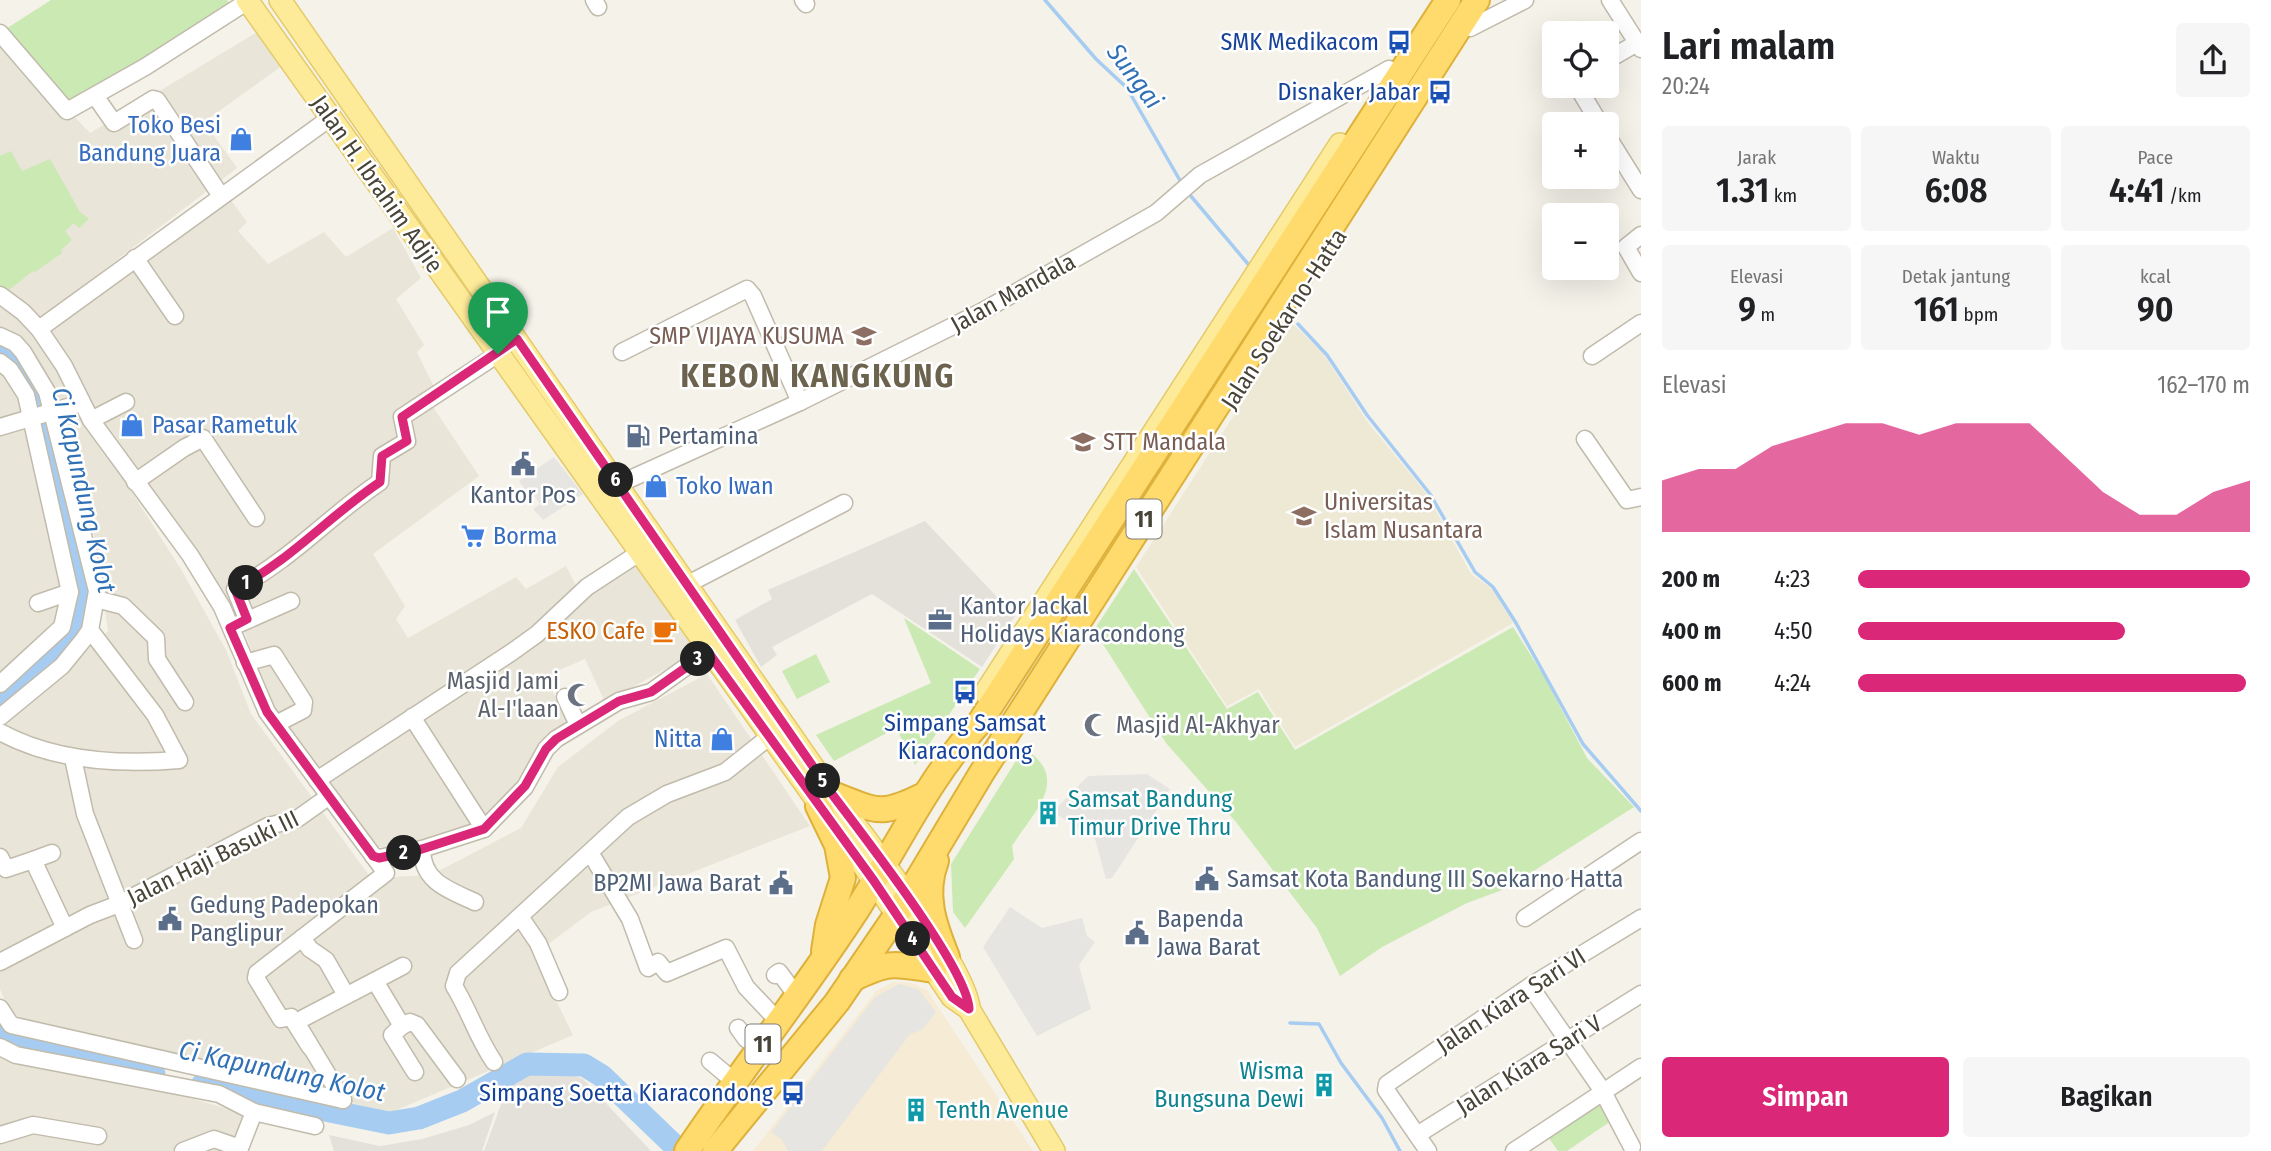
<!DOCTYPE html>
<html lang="id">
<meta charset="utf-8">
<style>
:root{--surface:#fff;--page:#f6f6f6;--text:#202124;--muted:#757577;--accent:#db2777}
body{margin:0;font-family:"Fira Sans Condensed",sans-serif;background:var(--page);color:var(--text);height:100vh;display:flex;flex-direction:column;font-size:26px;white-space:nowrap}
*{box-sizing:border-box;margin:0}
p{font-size:23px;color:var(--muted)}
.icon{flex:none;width:38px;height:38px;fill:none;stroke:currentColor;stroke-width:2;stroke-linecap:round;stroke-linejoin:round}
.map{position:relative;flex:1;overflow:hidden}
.details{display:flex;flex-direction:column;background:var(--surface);width:630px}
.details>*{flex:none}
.controls{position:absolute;left:1542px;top:21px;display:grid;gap:14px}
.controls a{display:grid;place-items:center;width:77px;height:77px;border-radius:7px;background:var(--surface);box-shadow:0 7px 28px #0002;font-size:35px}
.pin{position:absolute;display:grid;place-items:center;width:60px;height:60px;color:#fff;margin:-72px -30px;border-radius:50% 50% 50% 0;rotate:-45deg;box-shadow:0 0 7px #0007}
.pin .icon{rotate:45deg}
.km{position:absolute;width:35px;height:35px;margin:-18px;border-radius:50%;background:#222;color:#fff;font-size:19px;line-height:35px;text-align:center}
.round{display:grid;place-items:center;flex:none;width:74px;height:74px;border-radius:7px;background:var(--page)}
.headline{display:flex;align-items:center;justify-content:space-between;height:119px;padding:0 21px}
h1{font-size:38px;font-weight:600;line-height:52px}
.stats{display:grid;grid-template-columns:repeat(3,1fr);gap:10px;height:119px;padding:7px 21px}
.stats div{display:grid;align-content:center;border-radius:7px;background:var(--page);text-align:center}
.stats b{font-size:35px;font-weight:600}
.stats small{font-size:19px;font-weight:400}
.stats p{font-size:19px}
.chart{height:196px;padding:14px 21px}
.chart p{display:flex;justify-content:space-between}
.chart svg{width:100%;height:126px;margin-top:7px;fill:var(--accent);opacity:.7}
.cta{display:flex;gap:14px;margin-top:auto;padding:14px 21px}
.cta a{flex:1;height:80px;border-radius:7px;background:var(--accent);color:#fff;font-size:28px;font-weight:600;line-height:80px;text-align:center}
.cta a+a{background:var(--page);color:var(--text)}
ul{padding:0 21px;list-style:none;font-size:23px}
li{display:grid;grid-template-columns:112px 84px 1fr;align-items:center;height:52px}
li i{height:18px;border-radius:9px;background:var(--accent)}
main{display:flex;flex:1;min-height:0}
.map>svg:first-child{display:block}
.residential{fill:#e9e5d8}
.commercial{fill:#f6ebd5}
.industrial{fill:#e4e1db}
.education{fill:#eee9d4}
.green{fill:#cbe9b3}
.parking{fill:#e6e5e1}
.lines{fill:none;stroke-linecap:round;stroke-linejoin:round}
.stream{stroke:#a7ccf1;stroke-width:3.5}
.river{stroke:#a7ccf1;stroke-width:23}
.minor-casing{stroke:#c1bbac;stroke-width:19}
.major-casing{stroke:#e4ca68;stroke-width:24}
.highway-casing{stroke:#deb13b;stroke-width:28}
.minor{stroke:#fff;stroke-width:16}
.major{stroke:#feeb9a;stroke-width:21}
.highway{stroke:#fedb6c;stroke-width:24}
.route-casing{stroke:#fff;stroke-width:14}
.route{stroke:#db2777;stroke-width:9}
.labels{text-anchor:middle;stroke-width:5;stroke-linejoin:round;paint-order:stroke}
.shield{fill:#fff;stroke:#807c74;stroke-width:2}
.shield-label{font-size:23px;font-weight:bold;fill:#494438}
.transit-label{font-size:24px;fill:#164399;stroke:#fff;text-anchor:end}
.shop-label{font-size:24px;fill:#366cbe;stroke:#fff;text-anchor:start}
.street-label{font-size:24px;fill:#494438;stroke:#fff}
.education-label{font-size:24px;fill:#785e54;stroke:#fff;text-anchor:start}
.service-label{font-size:24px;fill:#4e5e75;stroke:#fff;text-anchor:start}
.food-label{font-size:24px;fill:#c56008;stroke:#fff;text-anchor:end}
.worship-label{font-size:24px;fill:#5b616d;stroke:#fff;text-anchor:end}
.culture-label{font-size:24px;fill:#0d838f;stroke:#fff;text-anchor:start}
.water-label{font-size:26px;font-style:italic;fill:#3071b6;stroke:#fff}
.district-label{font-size:32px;font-weight:bold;letter-spacing:2px;fill:#6c634f;stroke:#fff}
</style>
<main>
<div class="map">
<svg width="1641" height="1151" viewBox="0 0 1641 1151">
<rect width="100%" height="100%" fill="#f5f2ea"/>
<g class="residential">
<path d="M264 28 286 63 204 122 237 168 37 321 0 292V39L90 133Z"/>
<path d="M225 192 247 222 238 231 268 264 324 232 346 257 393 228 421 278 396 299 424 345 417 352 436 391 427 398 479 476 373 554 405 606 396 619 408 638 516 577 526 589 566 566 577 588 468 679 317 770 273 704 244 631 193 545 139 481 45 326Z"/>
<path d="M0 299 33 326 72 398 182 571 226 650 251 714 371 878 431 875 521 828 558 767 618 721 707 674 810 826 591 912 534 955 573 1035 392 1112 34 1034 6 1004 0 989V729L108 631 94 535 66 441 44 381 0 334Z"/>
<path d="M0 354 18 366 28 385 74 579 77 614 73 625 0 687Z"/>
<path d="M632 560 699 651 605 702 585 659 546 676 567 724 541 743 501 811 487 818 420 719Z"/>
<path d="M416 721 485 824 417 848 375 847 326 781Z"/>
<path d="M0 1055 24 1065 139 1083 259 1118 249 1151H0Z"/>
</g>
<path class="commercial" d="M894 982 911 983 927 990 1033 1151H753L876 991Z"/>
<g class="industrial">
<path d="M925 521 1015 616 982 667 872 594 772 647 777 655 761 667 735 620 772 599 768 590Z"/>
<path d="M526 1073 569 1074 583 1079 651 1151H484L508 1085 515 1077Z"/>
<path d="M495 1112 482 1151H334L329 1135 380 1146 422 1139 469 1125Z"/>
</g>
<path class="education" d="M1293 324 1322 352 1369 424 1426 493 1471 574 1493 590 1513 623 1295 747 1259 689 1227 706 1136 567Z"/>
<g class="green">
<path d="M51 0H227L232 6 66 108 1 32Z"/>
<path d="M11 151 22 171 50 159 80 212 89 219 79 228 74 223 65 231 72 240 61 250 62 253 35 272 33 271 4 294 0 292V156Z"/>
<path d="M1134 569 1227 709 1258 692 1295 750 1513 627 1545 678 1587 758 1634 807 1505 889 1467 903 1382 947 1340 976 1317 928 1236 822 1166 743 1094 630Z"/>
<path d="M904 618 980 669 915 765 896 728 834 761 816 735 931 683Z"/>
<path d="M816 654 830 682 797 699 782 671Z"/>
<path d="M1024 748C1072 779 1034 811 1012 846L1014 859 965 928 953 912 951 864Z"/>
<path d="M1597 1100 1611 1121 1567 1151H1558L1546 1134Z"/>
</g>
<g class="parking">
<path d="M554 457 583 494 543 520 533 509 540 504 530 489 526 491 519 481Z"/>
<path d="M1147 774 1170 789 1112 878 1106 879 1095 839 1053 812 1088 776Z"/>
<path d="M1010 907 1042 928 1082 918 1087 936 1095 942 1079 965 1091 1009 1037 1036 983 947Z"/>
<path d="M899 984 918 989 936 1012 922 1030 910 1034 822 1151H788L782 1140 771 1132 875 997Z"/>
</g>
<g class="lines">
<g class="stream">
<path d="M1045 0 1096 59 1127 88 1182 184"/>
<path d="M1190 195 1248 264"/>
<path d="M1298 324 1327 355 1367 415 1430 494 1475 572 1493 587 1516 623 1583 744 1641 811"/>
<path d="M1290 1023 1319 1024 1341 1063 1382 1118 1400 1151"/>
</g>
<g class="river">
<path d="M0 352 19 365 34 387 85 598 80 625 62 650 0 703"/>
<path d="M0 1032C23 1054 120 1067 154 1074"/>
<path d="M202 1085 389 1123 419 1118 462 1101 527 1064 584 1065 602 1076 680 1151"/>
</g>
<g class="minor-casing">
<g id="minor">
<path d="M594 0 598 7"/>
<path d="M803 0 806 4"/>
<path d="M1610 0 1641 49"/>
<path d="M1470 28 1525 0"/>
<path d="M0 33 67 111 145 67 248 1"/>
<path d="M1606 61 1637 43"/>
<path d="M1577 86 1600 124"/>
<path d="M98 100 114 123 153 99 157 100 221 196"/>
<path d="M1606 134 1641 190"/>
<path d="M1641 235 1626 247 1641 273"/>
<path d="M135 258 175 316"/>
<path d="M0 295 23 312 39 329 64 366 91 420 190 555 222 607 267 712 386 873 257 973 256 978 281 1019 291 1017 310 1047"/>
<path d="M39 329 330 118"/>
<path d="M0 336 15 343 23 352 47 392 97 591 90 630 84 639 62 666 0 717"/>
<path d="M622 352 747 289 753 296 800 402"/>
<path d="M1592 356 1641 323"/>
<path d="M0 362 10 370 26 395 70 592 62 627 0 684"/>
<path d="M91 420 126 402"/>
<path d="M0 427 81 403"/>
<path d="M1585 439 1627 500 1641 497"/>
<path d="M135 482 184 448 203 438 256 518"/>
<path d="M619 484 800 402 981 312 1156 213 1200 175 1389 69"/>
<path d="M688 584 844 503"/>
<path d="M96 599 123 606 156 638 157 659 185 702"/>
<path d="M38 603 70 592"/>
<path d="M247 619 235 589C290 561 329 516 380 482L382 456 407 441 402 417 498 354"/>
<path d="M239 624 291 601"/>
<path d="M245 663 274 655 304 702 303 710 276 724"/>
<path d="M565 697 578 725"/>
<path d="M412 717 484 829"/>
<path d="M0 732C53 761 119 765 179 760L155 715 90 630"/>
<path d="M73 758 85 814 134 940"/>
<path d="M317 780 512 652 537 634 587 587 639 553"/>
<path d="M422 849C422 882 449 890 475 902"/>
<path d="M591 854 630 919 648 968 658 962 667 973 726 948 746 987 779 1022"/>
<path d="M373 856 379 858 422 849 484 829 525 787 546 749 556 739 619 701 651 692 708 651"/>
<path d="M0 857 6 869 33 860 65 928"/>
<path d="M33 860 52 853"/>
<path d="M521 918 538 943 559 992"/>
<path d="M1525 918 1641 841"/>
<path d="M302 938 310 949 326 960 346 995"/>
<path d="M0 962 90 915 119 904 268 826 297 819 328 797"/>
<path d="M775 975 779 972 797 996"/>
<path d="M375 981 402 1026 392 1035 415 1072"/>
<path d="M1530 986 1602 1090 1632 1147"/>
<path d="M0 1008 11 1025 343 1100"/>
<path d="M402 1026 410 1022 417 1025 457 1079"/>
<path d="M738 1028 746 1039 760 1048"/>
<path d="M0 1047 16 1055 219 1094 254 1112 315 1126"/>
<path d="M710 1061 735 1082"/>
<path d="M494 1062C477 1037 470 1012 454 986L458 973 628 817 667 794 725 772 769 737"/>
<path d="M343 1100 296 1022 403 966"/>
<path d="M0 1135 33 1125 98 1136"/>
<path d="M1417 1135 1641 994"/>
<path d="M183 1151 214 1139 240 1148 254 1112"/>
<path d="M1428 1151 1386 1090 1387 1084 1530 986 1641 918"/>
<path d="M1514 1151 1641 1067"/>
</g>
</g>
<g class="major-casing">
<g id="major">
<path d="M247 0 874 881 952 997 969 1009 1054 1151"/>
<path d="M280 0 832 794C861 833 968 969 969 1009"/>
<path d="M985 693 1340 144"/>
</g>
</g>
<g class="highway-casing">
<g id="highway">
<path d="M832 794C876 810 878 818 924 795"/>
<path d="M818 806 837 845 843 878 828 925 824 951"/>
<path d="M936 861C923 895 934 925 947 957"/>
<path d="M852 979C891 960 894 964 934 970"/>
<path d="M687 1151C742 1069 804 991 858 908 898 845 929 777 980 722L1448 0"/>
<path d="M715 1151 837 1002 897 914 981 774 1477 0"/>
</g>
</g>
<use href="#minor" class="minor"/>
<use href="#major" class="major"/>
<use href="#highway" class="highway"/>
</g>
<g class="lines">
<g class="route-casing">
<path id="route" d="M517 339 832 794C861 833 968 969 969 1009L952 997 874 881 708 652 651 692 619 701 556 739 546 749 525 786 484 829 422 849 379 858 373 856 267 712 230 628 247 619 235 589C290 561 329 516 380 482L382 456 407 441 402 417Z"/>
</g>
<use href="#route" class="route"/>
</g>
<defs>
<g id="bus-bare" transform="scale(1.89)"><path d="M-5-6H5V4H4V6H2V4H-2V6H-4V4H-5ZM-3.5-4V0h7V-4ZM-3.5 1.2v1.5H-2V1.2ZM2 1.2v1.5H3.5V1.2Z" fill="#1a4fb4" stroke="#fff" stroke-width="2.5" paint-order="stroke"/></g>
<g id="shop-bare" transform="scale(1.89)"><path d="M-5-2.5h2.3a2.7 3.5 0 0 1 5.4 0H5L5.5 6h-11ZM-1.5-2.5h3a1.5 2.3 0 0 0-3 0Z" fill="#3f7fe0" stroke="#fff" stroke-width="2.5" paint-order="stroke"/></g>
<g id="school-bare" transform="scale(1.89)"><path d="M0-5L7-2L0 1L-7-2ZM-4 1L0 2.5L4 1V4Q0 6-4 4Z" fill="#8d6e63" stroke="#fff" stroke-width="2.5" paint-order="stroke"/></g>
<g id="fuel-bare" transform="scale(1.89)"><path d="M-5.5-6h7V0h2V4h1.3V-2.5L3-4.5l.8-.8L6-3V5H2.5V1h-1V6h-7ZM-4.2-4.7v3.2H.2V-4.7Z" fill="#5c6f8a" stroke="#fff" stroke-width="2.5" paint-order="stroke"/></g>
<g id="university-bare" transform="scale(1.89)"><path d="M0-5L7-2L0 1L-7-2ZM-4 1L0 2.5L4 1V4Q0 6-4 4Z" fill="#8d6e63" stroke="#fff" stroke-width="2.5" paint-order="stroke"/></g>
<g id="civic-bare" transform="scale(1.89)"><path d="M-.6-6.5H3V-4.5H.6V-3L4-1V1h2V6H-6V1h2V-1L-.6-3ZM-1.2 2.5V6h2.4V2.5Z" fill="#5c6f8a" stroke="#fff" stroke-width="2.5" paint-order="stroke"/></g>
<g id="supermarket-bare" transform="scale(1.89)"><path d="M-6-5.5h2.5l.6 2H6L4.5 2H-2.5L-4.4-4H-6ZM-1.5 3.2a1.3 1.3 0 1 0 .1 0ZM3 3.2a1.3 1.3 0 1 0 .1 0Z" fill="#3f7fe0" stroke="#fff" stroke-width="2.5" paint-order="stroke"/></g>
<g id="office-bare" transform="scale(1.89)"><path d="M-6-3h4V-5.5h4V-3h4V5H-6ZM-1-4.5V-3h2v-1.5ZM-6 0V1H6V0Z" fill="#5c6f8a" stroke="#fff" stroke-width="2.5" paint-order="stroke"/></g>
<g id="cafe-bare" transform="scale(1.89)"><path d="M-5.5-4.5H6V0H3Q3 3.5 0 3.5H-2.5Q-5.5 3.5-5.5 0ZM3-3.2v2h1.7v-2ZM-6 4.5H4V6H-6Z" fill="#e8710a" stroke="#fff" stroke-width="2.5" paint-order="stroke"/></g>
<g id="mosque-bare" transform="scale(1.89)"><path d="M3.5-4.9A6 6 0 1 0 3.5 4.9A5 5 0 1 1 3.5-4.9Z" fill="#6b7280" stroke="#fff" stroke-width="2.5" paint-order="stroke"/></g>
<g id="building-bare" transform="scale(1.89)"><path d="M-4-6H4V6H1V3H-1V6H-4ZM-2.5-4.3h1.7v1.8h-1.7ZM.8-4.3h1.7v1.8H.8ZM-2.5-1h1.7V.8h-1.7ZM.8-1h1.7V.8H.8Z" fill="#0f9aa8" stroke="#fff" stroke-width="2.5" paint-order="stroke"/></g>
</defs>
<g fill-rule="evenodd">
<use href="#bus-bare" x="1399" y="42"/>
<use href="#bus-bare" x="1440" y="92"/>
<use href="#shop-bare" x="241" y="139"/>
<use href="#school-bare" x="864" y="336"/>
<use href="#shop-bare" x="132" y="425"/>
<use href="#fuel-bare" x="638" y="436"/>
<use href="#university-bare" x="1083" y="442"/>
<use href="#civic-bare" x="523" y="464"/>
<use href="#shop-bare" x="656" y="486"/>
<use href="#university-bare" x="1304" y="516"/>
<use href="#supermarket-bare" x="473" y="536"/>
<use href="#office-bare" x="940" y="620"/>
<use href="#cafe-bare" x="665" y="631"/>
<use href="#bus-bare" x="965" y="692"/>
<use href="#mosque-bare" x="579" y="695"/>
<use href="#mosque-bare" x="1096" y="725"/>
<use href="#shop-bare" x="722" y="739"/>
<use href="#building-bare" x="1048" y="813"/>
<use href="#civic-bare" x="1207" y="879"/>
<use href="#civic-bare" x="781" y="883"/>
<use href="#civic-bare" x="170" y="919"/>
<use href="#civic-bare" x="1137" y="933"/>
<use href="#building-bare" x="1324" y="1085"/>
<use href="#bus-bare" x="793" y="1093"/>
<use href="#building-bare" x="916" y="1110"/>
</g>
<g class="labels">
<g class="shield">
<rect x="1126.5" y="499.5" width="35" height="39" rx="5"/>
<rect x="745.5" y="1024.5" width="35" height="39" rx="5"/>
</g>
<g class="shield-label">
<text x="1144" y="527">11</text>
<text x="763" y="1052">11</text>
</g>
<g class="transit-label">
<text x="1379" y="50">SMK Medikacom</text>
<text x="1420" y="100">Disnaker Jabar</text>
<text x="965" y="731" text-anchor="middle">Simpang Samsat<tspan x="965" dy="28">Kiaracondong</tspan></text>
<text x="773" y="1101">Simpang Soetta Kiaracondong</text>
</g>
<g class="shop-label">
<text x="221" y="133" text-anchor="end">Toko Besi<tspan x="221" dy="28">Bandung Juara</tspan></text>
<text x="152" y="433">Pasar Rametuk</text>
<text x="676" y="494">Toko Iwan</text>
<text x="493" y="544">Borma</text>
<text x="702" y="747" text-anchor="end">Nitta</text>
</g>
<g class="street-label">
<text transform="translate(377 184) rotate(55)" y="8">Jalan H. Ibrahim Adjie</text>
<text transform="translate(1013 293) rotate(-29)" y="8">Jalan Mandala</text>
<text transform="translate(1284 319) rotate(-57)" y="8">Jalan Soekarno-Hatta</text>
<text transform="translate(213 858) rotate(-26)" y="8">Jalan Haji Basuki III</text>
<text transform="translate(1511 1001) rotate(-33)" y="8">Jalan Kiara Sari VI</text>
<text transform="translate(1529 1065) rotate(-32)" y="8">Jalan Kiara Sari V</text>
</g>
<g class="education-label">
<text x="844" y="344" text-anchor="end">SMP VIJAYA KUSUMA</text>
<text x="1103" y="450">STT Mandala</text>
<text x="1324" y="510">Universitas<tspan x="1324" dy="28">Islam Nusantara</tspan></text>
</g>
<g class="service-label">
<text x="658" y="444">Pertamina</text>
<text x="523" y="503" text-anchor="middle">Kantor Pos</text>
<text x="960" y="614">Kantor Jackal<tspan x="960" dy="28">Holidays Kiaracondong</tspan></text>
<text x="1227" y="887">Samsat Kota Bandung III Soekarno Hatta</text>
<text x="761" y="891" text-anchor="end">BP2MI Jawa Barat</text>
<text x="190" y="913">Gedung Padepokan<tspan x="190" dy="28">Panglipur</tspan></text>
<text x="1157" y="927">Bapenda<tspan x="1157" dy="28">Jawa Barat</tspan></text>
</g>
<g class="food-label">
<text x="645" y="639">ESKO Cafe</text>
</g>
<g class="worship-label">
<text x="559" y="689">Masjid Jami<tspan x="559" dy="28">Al-I'laan</tspan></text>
<text x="1116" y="733" text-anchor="start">Masjid Al-Akhyar</text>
</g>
<g class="culture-label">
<text x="1068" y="807">Samsat Bandung<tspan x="1068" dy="28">Timur Drive Thru</tspan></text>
<text x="1304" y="1079" text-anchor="end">Wisma<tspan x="1304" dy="28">Bungsuna Dewi</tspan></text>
<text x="936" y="1118">Tenth Avenue</text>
</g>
<g class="water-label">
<text transform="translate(1135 76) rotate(53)" y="9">Sungai</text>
<text transform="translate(84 490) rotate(77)" y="9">Ci Kapundung Kolot</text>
<text transform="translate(282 1071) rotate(12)" y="9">Ci Kapundung Kolot</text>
</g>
<g class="district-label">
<text x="818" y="387">KEBON KANGKUNG</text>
</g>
</g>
</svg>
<div class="controls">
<a><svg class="icon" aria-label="locate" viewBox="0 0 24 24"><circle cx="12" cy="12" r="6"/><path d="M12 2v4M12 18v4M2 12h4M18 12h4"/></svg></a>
<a>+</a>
<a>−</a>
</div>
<div class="pin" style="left:498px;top:354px;background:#1e9e55"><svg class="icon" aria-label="arrive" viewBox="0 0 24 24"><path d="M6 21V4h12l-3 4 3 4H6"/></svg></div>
<b class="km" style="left:246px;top:583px">1</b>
<b class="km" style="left:404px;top:853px">2</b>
<b class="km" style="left:698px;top:659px">3</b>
<b class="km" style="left:913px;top:939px">4</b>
<b class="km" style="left:823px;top:781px">5</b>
<b class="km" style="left:616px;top:480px">6</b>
</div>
<section class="details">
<div class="headline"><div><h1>Lari malam</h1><p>20:24</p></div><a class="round"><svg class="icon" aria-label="share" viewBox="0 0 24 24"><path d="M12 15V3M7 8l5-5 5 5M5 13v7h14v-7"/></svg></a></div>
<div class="stats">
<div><p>Jarak</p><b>1.31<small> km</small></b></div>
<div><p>Waktu</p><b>6:08</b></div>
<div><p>Pace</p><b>4:41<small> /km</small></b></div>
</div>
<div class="stats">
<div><p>Elevasi</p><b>9<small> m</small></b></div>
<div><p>Detak jantung</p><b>161<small> bpm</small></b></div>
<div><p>kcal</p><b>90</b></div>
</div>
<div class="chart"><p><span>Elevasi</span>162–170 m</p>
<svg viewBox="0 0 160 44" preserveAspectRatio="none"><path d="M0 44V26L10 22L20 22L30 14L40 10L50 6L60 6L70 10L80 6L90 6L100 6L110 18L120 30L130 38L140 38L150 30L160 26V44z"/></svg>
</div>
<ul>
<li><b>200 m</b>4:23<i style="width:100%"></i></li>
<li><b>400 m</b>4:50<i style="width:68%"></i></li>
<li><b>600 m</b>4:24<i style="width:99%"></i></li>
</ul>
<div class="cta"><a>Simpan</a><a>Bagikan</a></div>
</section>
</main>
